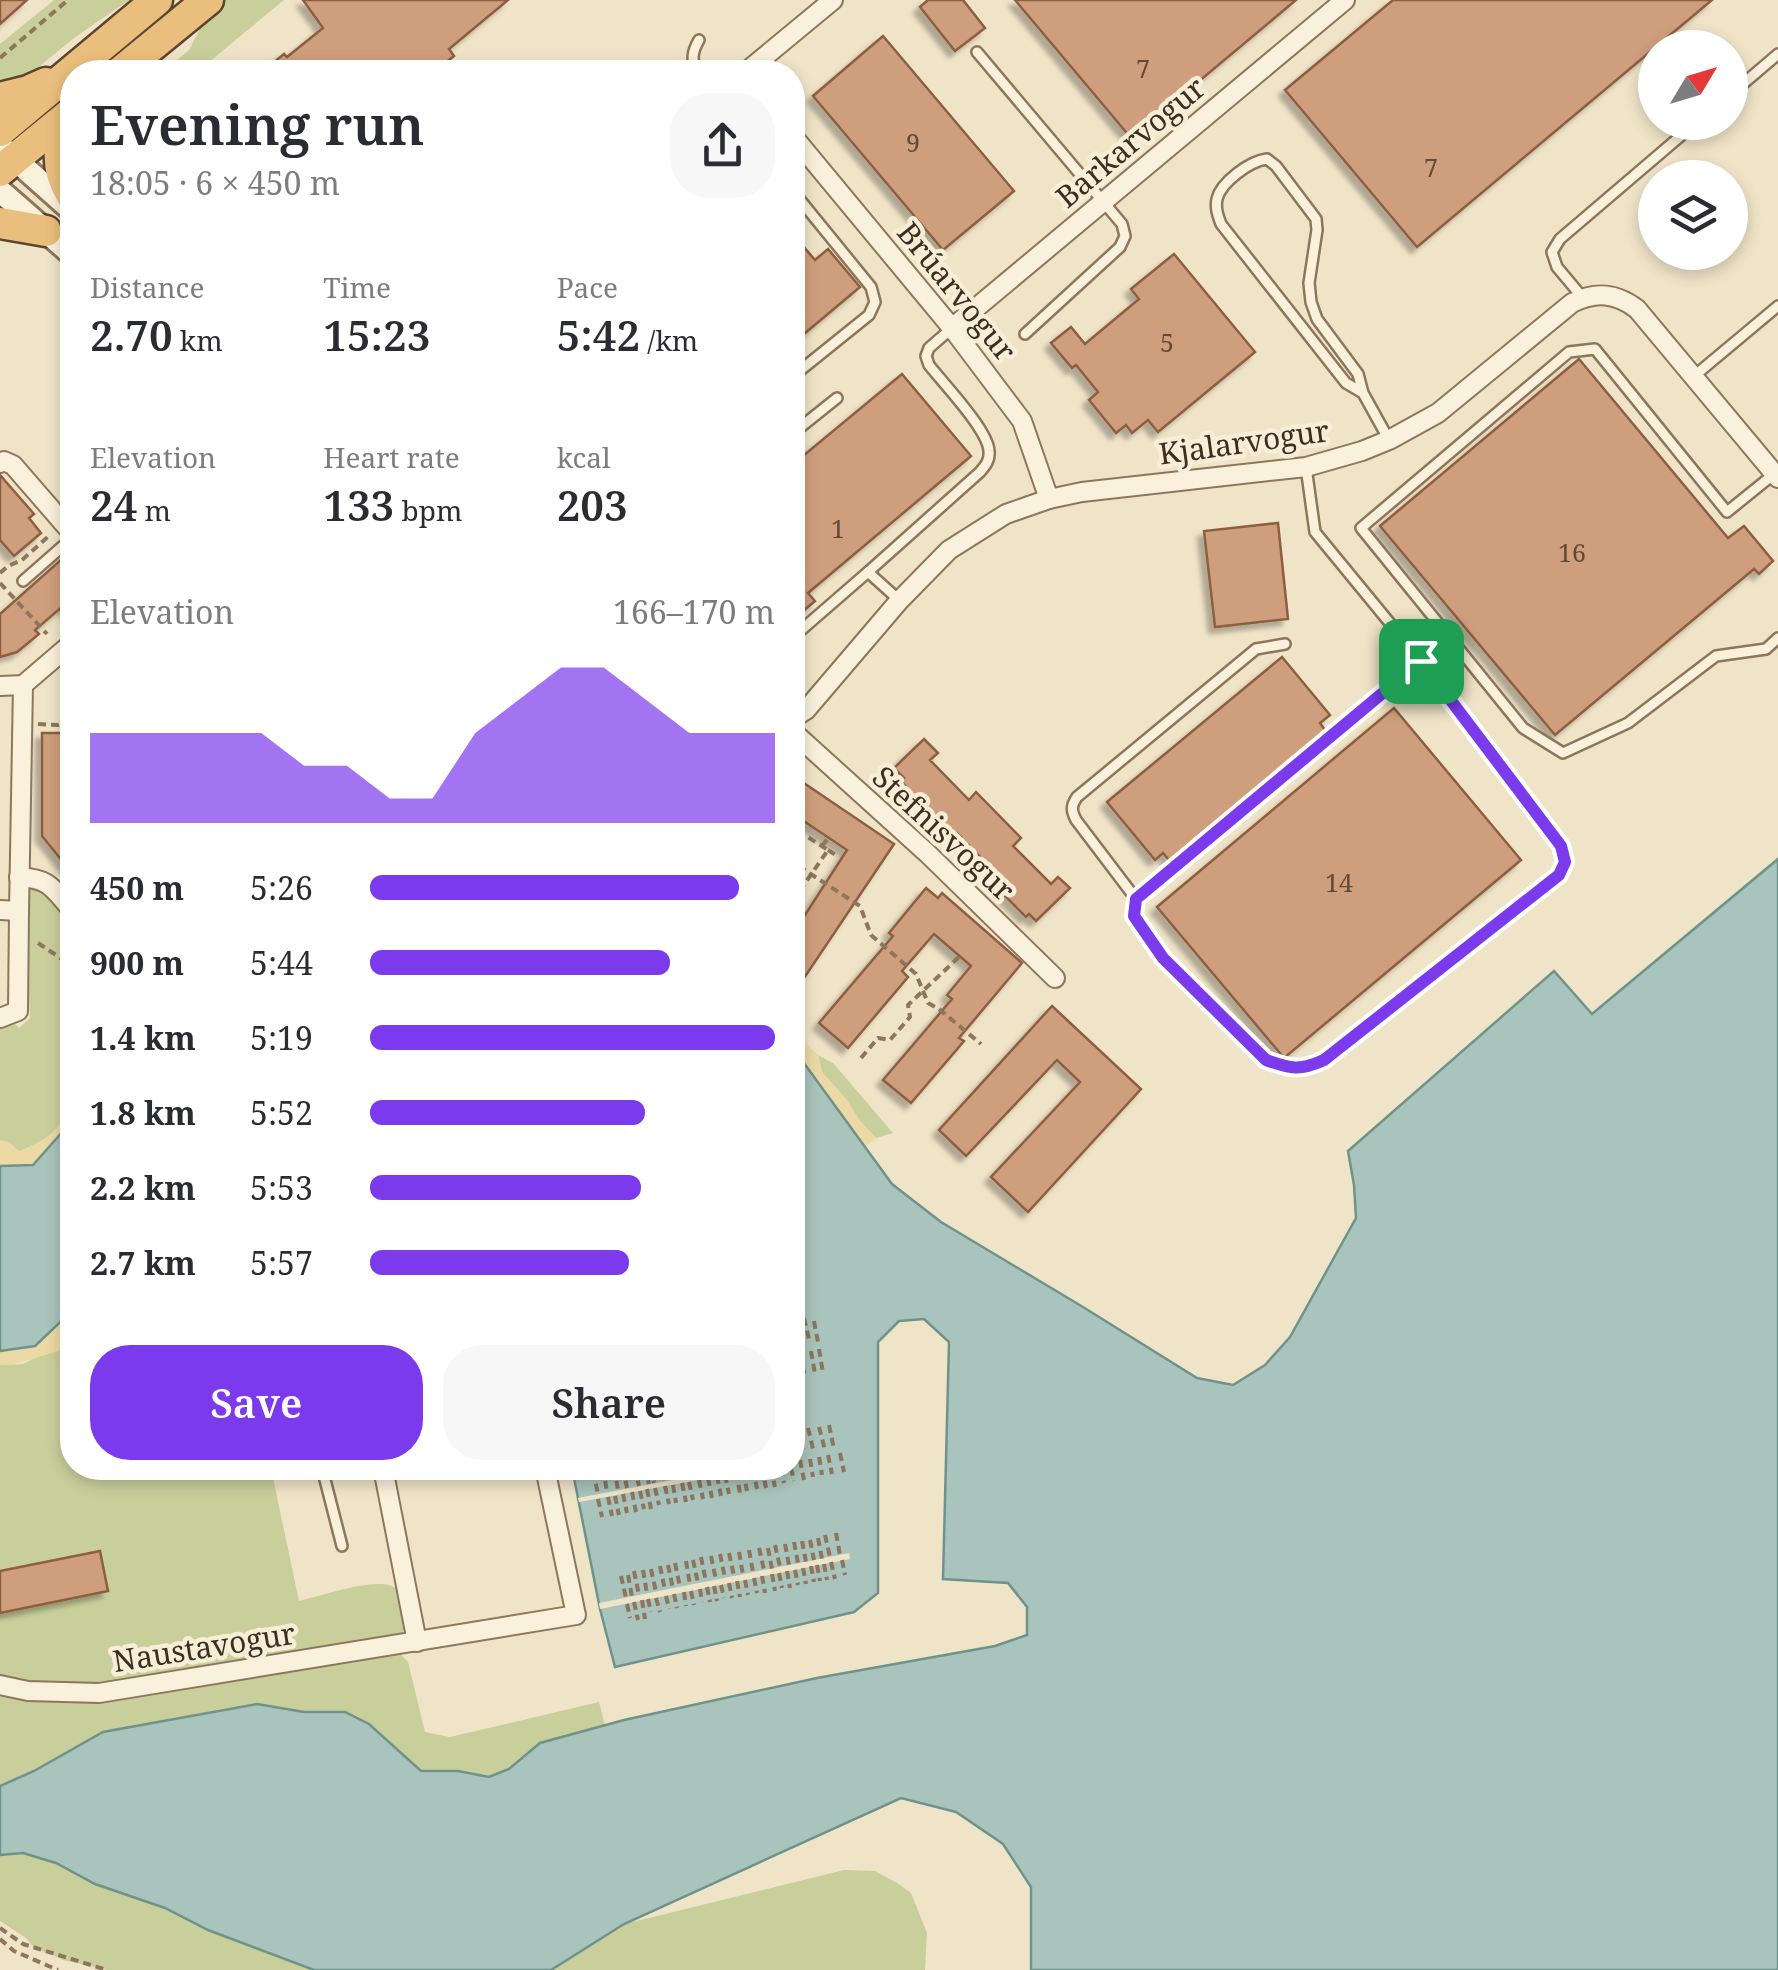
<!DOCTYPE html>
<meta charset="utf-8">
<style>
:root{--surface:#fff;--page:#f7f7f7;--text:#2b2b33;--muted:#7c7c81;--accent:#7c3aed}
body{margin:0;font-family:"Noto Serif",serif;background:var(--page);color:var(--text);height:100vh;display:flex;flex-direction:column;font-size:38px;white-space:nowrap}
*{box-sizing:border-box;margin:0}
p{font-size:32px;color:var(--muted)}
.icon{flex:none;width:55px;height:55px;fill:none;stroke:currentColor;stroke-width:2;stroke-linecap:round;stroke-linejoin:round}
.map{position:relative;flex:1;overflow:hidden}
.details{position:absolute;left:60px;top:60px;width:745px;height:1420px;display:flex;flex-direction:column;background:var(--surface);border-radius:40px;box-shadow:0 5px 15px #0003}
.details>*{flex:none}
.needle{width:65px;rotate:52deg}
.tools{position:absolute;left:1638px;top:30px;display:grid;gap:20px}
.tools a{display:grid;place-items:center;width:110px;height:110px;border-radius:50%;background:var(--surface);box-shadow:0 5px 15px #0003;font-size:50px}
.pin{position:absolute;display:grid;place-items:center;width:85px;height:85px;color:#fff;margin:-42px;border-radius:20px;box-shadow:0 5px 15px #0006}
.round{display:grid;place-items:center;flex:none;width:105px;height:105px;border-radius:40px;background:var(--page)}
.overview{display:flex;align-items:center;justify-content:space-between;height:170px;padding:0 30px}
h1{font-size:55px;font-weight:600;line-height:75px}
.metrics{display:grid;grid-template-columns:repeat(3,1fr);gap:15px;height:170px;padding:10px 30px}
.metrics div{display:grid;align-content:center}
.metrics b{font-size:42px;font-weight:600}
.metrics small{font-size:28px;font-weight:400}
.metrics p{font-size:28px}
.chart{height:280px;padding:20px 30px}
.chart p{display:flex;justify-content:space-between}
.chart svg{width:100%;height:180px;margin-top:10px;fill:var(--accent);opacity:.7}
.button{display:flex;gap:20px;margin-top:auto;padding:20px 30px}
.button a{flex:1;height:115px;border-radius:40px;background:var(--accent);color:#fff;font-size:40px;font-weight:600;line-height:115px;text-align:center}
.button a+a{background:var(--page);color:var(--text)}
ul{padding:0 30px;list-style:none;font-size:32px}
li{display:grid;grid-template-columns:160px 120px 1fr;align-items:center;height:75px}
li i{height:25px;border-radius:12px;background:var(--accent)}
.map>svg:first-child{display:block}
.green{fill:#c9cf9b}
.sand{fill:#ecd9a5}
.water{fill:#a9c4bc;stroke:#6f938a;stroke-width:2.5}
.pier{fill:#f0e4c8}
.building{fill:#cf9f7d;stroke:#8d5f41;stroke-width:2.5;filter:url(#shadow)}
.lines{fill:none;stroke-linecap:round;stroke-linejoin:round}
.service-casing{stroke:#8d765c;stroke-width:14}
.minor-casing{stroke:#8d765c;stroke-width:22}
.tertiary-casing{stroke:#8d765c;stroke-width:28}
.trunk-casing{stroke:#5b4430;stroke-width:35}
.path{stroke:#8d765c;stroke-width:4;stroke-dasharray:8 5;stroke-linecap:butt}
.service{stroke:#faf1dc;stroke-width:9}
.minor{stroke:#faf1dc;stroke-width:18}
.tertiary{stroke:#faf1dc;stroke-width:22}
.trunk{stroke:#eabe7c;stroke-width:30}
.route-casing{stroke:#fff;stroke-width:20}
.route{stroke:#7c3aed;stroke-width:12}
.labels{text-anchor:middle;stroke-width:9;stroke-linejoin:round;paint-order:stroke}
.number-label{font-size:25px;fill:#624a37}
.street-label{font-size:30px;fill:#3d2e20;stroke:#f7eed8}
</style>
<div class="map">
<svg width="1778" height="1970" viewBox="0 0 1778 1970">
<defs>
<filter id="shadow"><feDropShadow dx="-6" dy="6" stdDeviation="2.5" flood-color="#0004"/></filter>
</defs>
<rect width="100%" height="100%" fill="#f0e4c8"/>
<g class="green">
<path d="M54 0H129L74 38 30 74 0 84V44Z"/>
<path d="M224 0H284L197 72H162L189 50 204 21Z"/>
<path d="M25 887C48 889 58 903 72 919V1224L0 1245V1027L10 1018 19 1028 30 1018Z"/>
<path d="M818 1055 833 1063 893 1133 876 1138 860 1121 846 1099 822 1072Z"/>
<path d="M72 1346V1468H271L299 1601C320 1596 373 1578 392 1586 402 1590 402 1604 404 1614 406 1627 405 1632 395 1641L117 1686 39 1684 0 1677V1365L23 1364 46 1352Z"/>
<path d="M396 1650 408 1662 425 1732 450 1737 599 1702 605 1725 540 1743 509 1769 489 1777 458 1771H421L369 1724 345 1712H304L257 1704 34 1771 0 1786V1694C34 1701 66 1703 101 1702Z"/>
<path d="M23 1853 56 1863 95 1884 165 1908 208 1930 314 1970H108L63 1960 33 1947 26 1938 0 1921V1855Z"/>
<path d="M844 1870 875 1871 897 1883 911 1893 927 1933 925 1970H551L624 1924Z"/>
</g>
<g class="sand">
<path d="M792 1031 818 1055 822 1072 846 1099 860 1121 876 1138 865 1147 793 1048Z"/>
<path d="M72 1090V1121L33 1165H0V1140L9 1142 19 1151C37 1144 58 1134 64 1114 67 1105 67 1098 72 1090Z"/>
<path d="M72 1311V1346L70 1349C45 1353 25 1364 0 1365V1351L35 1346Z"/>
</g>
<g class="water">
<path d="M1778 859V1970H1031V1887L1003 1844 956 1812 901 1798 624 1924 551 1970H314L208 1930 165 1908 95 1884 56 1863 23 1853 0 1855V1786L34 1771 103 1732 257 1704 304 1712H345L369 1724 421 1771H458L489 1777 509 1769 540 1743 624 1720 817 1678 995 1646 1027 1635V1607L1008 1583 943 1579 949 1342 924 1319 899 1321 878 1342V1593L854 1612 615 1667 600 1609 572 1468H792L793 1048 892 1184 941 1222 1083 1307 1197 1378 1233 1385 1265 1365 1290 1337 1356 1218 1354 1185 1348 1151 1554 971 1592 1014Z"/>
<path d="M72 1121V1311L35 1346 0 1351V1166L33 1165Z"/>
</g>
<g class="pier">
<path d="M735 1468H763L579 1502 578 1498Z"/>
<path d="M849 1553 850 1559 600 1609 599 1603Z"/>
</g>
<g class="building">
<path d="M0 0H27L0 24Z"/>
<path d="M303 0H508L449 49 454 56 434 72 429 66 420 72H262L284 54 287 57 323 28Z"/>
<path d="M928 0H963L985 28 955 51 920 7Z"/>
<path d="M1015 0H1296L1131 138Z"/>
<path d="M1393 0H1712L1417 247 1285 90Z"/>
<path d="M883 36 1014 191 943 250 813 96Z"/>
<path d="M792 233 815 260 828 249 860 287 792 344Z"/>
<path d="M1174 254 1255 352 1158 432 1148 420 1132 433 1126 425 1116 433 1089 400 1098 392 1076 365 1072 368 1051 343 1071 327 1085 344 1139 299 1131 289Z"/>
<path d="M1579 359 1728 538 1744 526 1773 561 1759 574 1754 569 1555 735 1380 526Z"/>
<path d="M902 374 971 456 808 593 815 601 792 620V465Z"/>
<path d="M0 475 34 514 29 518 41 533 14 556 0 540Z"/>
<path d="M1278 523 1288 619 1215 627 1204 531Z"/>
<path d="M72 550V616L64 605 35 630 39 634 17 652 0 657V614Z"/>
<path d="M1282 657 1330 715 1320 723 1325 730 1169 860 1163 853 1155 860 1107 802Z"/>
<path d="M1394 708 1521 860 1284 1058 1157 907Z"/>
<path d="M42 733H72V873L42 836Z"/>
<path d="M924 739 938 753 930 760 969 800 976 792 1021 838 1013 846 1051 884 1058 877 1070 888 1036 921 1029 914 1026 917 988 879 992 875 983 867 986 863 957 833 954 836 947 829 943 832 906 793 909 790 901 781 904 778 894 768Z"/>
<path d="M792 775 894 844 792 996V935L847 850 805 822 792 840Z"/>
<path d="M926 888 938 898 942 893 1022 963 959 1038 964 1041 911 1103 883 1080 952 999 947 995 971 966 934 934 902 971 908 977 848 1048 819 1023 893 936 889 933Z"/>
<path d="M1052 1006 1141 1089 1028 1212 991 1177 1080 1082 1057 1060 966 1156 939 1130Z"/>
<path d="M100 1551 108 1591 0 1613V1571Z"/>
</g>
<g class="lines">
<g class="service-casing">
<g id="service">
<path d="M977 52 1122 224 1125 236 1120 247 1025 334"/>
<path d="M697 72C691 60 692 52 699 40"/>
<path d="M1730 95 1778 54"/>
<path d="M792 190 871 287 875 302 869 315 792 377"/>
<path d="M1583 298 1557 267 1552 252 1560 239 1697 122"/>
<path d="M1693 377 1778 306"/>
<path d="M1363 393 1346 383 1221 224C1218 216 1215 208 1217 199 1221 182 1250 161 1267 159L1276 166 1316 219 1317 230 1309 283 1311 302 1317 319 1358 374 1363 393 1389 440"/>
<path d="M792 434 837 398"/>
<path d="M1774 474 1727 512 1595 349 1569 352 1361 528 1523 728 1563 753 1628 723 1716 656 1766 649 1778 638"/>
<path d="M868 572 980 472C986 465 990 460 989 451 988 430 943 383 929 365L926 356 929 348 952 328"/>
<path d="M23 581 72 538"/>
<path d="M792 638 868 572 899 600"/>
<path d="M1285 644 1256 649 1077 797C1071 806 1071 810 1076 820L1136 899 1421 661"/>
<path d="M1136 899 1133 908 1134 916 1163 957 1266 1060C1291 1070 1300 1071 1324 1060L1559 875 1565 861 1561 846 1421 661 1315 532 1306 467"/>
<path d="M322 1468 342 1546"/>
</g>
</g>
<g class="minor-casing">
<g id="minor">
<path d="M746 72 833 0"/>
<path d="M792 135 952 328 1022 421 1049 499"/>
<path d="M952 328 1345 0"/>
<path d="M0 463 4 461 13 465 72 533"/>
<path d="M0 686 23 685 72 643"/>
<path d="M792 719 806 710 899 601 949 550 1006 514 1049 499 1082 492 1306 467 1362 451 1389 440 1438 413 1572 303C1596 291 1616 293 1637 309L1778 478"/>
<path d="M792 731 927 853 1055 978"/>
<path d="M19 877C51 879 52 888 72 910"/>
<path d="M0 910 19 911 23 685"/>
<path d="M0 1018 18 1011 19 911"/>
<path d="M383 1468 417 1642"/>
<path d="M0 1685 28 1691 99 1693 576 1615 545 1468"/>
</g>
</g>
<g class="tertiary-casing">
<g id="tertiary">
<path d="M0 146 72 210"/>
<path d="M0 191 72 254"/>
</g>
</g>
<g class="trunk-casing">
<g id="trunk">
<path d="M120 72 208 0"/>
<path d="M0 98 28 91 46 83"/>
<path d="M72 116C56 144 55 168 72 196"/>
<path d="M0 131 157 0"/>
<path d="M0 171 72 112"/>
<path d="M0 223 46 231"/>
</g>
</g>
<g class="path">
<path d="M0 58 68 0"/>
<path d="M0 573 8 566 22 560 51 534"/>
<path d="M0 583 47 634"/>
<path d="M38 724 58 725 72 721"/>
<path d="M822 846 828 838"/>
<path d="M792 850 803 834 828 850 792 902"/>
<path d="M828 850 837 856"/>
<path d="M792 877 797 880 803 869 860 906 871 935 916 974 928 1003 939 1009 981 1044"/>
<path d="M38 943 62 959 72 958"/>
<path d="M861 1058 878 1038 890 1040 910 1017 908 1005 960 956"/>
<path d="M804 1318 810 1343"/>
<path d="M793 1319 800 1345"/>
<path d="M814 1321 818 1342"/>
<path d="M819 1349 823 1373"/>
<path d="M811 1351 815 1374"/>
<path d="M800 1353 805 1377"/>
<path d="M792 1366 797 1383"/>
<path d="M829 1425 834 1449"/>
<path d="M819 1427 825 1450"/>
<path d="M808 1428 814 1453"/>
<path d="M798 1429 804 1454"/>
<path d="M792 1437 796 1456"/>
<path d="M840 1453 844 1472"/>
<path d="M828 1455 832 1474"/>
<path d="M819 1457 822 1475"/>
<path d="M810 1459 813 1477"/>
<path d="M800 1460 804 1480"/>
<path d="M603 1468 607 1492"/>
<path d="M614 1468 618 1490"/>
<path d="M623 1468 627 1488"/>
<path d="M635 1468 639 1486"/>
<path d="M644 1468 649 1484"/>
<path d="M651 1468 654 1483"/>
<path d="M661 1468 664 1481"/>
<path d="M669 1468 672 1480"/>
<path d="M678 1468 681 1478"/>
<path d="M686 1468 688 1476"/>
<path d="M695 1468 697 1475"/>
<path d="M704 1468 705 1473"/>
<path d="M713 1468 714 1471"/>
<path d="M723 1468V1470"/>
<path d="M762 1468 766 1488"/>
<path d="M771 1468 775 1487"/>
<path d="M781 1468 784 1483"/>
<path d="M791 1468 794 1481"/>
<path d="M753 1469 757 1489"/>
<path d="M593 1471 598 1494"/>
<path d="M743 1471 747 1491"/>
<path d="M736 1472 740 1493"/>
<path d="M725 1475 729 1494"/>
<path d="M717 1476 721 1496"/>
<path d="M708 1478 712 1498"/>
<path d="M699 1480 703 1499"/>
<path d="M689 1482 693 1500"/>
<path d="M682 1483 686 1502"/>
<path d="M673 1485 676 1503"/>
<path d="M665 1486 669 1504"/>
<path d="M655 1488 659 1505"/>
<path d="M647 1489 651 1509"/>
<path d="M640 1491 644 1509"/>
<path d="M632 1492 636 1512"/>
<path d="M623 1494 627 1513"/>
<path d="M615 1496 619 1515"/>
<path d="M608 1497 612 1516"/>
<path d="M598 1499 602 1517"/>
<path d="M836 1533 840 1555"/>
<path d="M825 1535 830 1557"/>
<path d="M818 1538 822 1559"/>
<path d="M810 1540 814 1560"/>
<path d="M802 1541 806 1562"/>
<path d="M794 1542 798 1563"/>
<path d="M785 1544 789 1565"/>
<path d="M775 1545 780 1567"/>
<path d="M759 1548 764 1570"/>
<path d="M768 1548 772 1569"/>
<path d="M749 1550 753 1572"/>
<path d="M739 1552 743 1575"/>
<path d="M729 1553 734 1576"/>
<path d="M720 1554 725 1578"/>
<path d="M711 1556 716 1580"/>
<path d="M701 1557 706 1582"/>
<path d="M693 1560 698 1583"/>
<path d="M842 1560 845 1575"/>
<path d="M686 1561 690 1585"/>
<path d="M831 1562 835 1579"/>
<path d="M675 1563 680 1587"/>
<path d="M824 1564 827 1580"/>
<path d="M668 1565 673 1589"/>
<path d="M817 1565 820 1581"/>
<path d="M660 1566 665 1590"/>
<path d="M811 1566 814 1582"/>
<path d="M803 1568 806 1584"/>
<path d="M651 1569 656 1592"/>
<path d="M643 1570 647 1594"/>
<path d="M795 1570 798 1585"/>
<path d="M634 1571 639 1595"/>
<path d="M787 1571 790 1588"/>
<path d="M779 1573 782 1588"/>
<path d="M772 1574 775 1591"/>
<path d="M628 1575 632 1597"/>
<path d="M621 1576 626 1598"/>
<path d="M762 1576 765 1593"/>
<path d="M754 1578 757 1593"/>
<path d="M745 1580 748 1595"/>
<path d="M737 1581 740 1597"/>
<path d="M729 1583 732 1598"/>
<path d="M721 1585 724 1598"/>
<path d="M714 1586 717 1601"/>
<path d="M707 1587 710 1602"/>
<path d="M700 1589 702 1602"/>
<path d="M691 1591 694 1605"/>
<path d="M684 1592 686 1606"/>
<path d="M674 1594 677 1608"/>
<path d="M666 1596 669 1609"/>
<path d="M656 1598 660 1612"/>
<path d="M648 1599 651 1612"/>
<path d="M642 1600 645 1619"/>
<path d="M634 1602 638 1620"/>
<path d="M627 1604 630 1618"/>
<path d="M0 1928 23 1944 107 1970"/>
<path d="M0 1939 14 1951 58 1970"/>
</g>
<use href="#service" class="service"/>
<use href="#minor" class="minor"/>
<use href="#tertiary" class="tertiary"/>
<use href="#trunk" class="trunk"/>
</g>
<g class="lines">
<g class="route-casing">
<path id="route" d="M1421 661 1561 846 1565 862 1559 875 1324 1060C1300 1071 1291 1069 1266 1060L1163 958 1134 916 1136 899Z"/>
</g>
<use href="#route" class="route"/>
</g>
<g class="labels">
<g class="number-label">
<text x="1143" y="78">7</text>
<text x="913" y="152">9</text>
<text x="1431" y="177">7</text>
<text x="1167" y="352">5</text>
<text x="838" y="538">1</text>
<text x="1572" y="562">16</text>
<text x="1339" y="892">14</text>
</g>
<g class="street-label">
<text transform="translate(1131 143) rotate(-40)" y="10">Barkarvogur</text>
<text transform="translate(956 292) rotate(51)" y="10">Brúarvogur</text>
<text transform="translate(1244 443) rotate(-8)" y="10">Kjalarvogur</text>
<text transform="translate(943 834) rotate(43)" y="10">Stefnisvogur</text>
<text transform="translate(204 1648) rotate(-9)" y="10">Naustavogur</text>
</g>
</g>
</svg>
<div class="tools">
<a><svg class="needle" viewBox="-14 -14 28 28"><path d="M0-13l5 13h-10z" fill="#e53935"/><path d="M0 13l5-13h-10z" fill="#7c7c81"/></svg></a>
<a><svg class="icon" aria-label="layers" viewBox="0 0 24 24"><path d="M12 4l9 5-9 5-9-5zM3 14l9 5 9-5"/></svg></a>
</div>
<div class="pin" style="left:1421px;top:661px;background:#1e9e55"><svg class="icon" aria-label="arrive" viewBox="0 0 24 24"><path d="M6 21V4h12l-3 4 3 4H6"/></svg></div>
<section class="details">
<div class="overview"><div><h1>Evening run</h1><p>18:05 · 6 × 450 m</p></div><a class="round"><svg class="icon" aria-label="share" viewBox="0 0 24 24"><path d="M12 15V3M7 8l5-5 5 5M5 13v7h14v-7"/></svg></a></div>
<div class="metrics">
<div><p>Distance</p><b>2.70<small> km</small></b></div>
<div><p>Time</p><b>15:23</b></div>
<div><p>Pace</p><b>5:42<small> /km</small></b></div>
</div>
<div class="metrics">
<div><p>Elevation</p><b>24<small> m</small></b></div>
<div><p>Heart rate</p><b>133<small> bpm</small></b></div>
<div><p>kcal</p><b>203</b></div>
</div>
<div class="chart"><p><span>Elevation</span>166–170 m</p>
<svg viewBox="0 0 160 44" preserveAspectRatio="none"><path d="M0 44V22L10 22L20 22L30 22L40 22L50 30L60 30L70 38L80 38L90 22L100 14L110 6L120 6L130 14L140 22L150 22L160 22V44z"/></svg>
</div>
<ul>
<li><b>450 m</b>5:26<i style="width:91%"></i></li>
<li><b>900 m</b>5:44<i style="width:74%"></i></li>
<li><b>1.4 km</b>5:19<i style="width:100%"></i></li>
<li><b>1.8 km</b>5:52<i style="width:68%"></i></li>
<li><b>2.2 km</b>5:53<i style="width:67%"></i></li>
<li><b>2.7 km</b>5:57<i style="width:64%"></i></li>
</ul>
<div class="button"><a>Save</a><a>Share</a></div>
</section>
</div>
